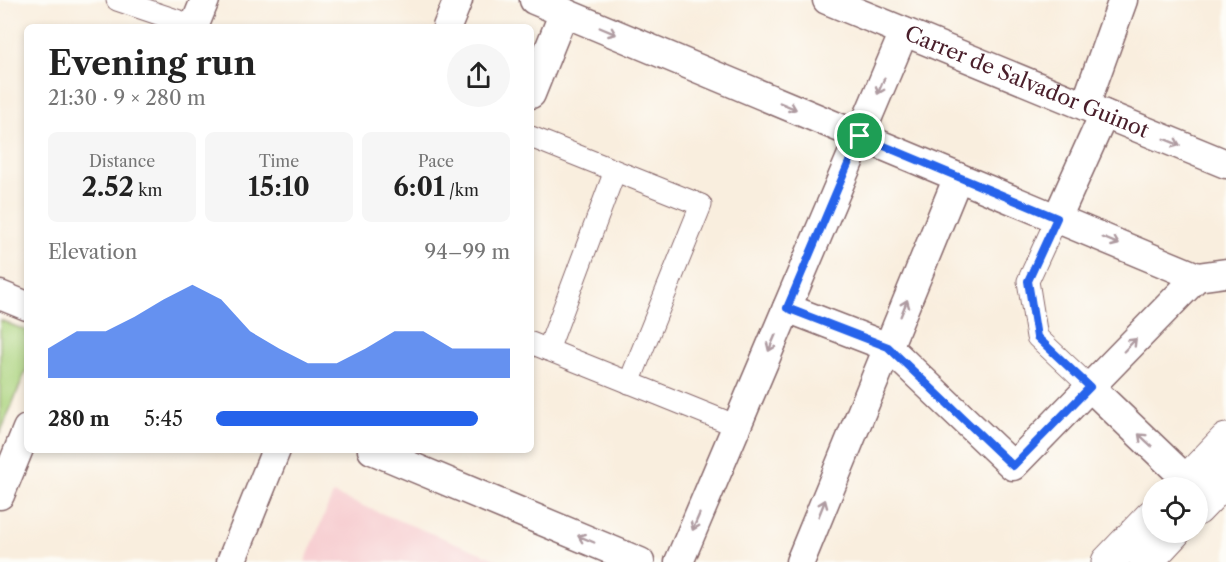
<!DOCTYPE html>
<meta charset="utf-8">
<style>
:root{--surface:#fff;--page:#f6f6f6;--text:#222;--muted:#767676;--accent:#2563eb}
body{margin:0;font-family:"Libre Caslon Text",serif;background:var(--page);color:var(--text);height:100vh;display:flex;flex-direction:column;font-size:22px;white-space:nowrap}
*{box-sizing:border-box;margin:0}
p{font-size:20px;color:var(--muted)}
.icon{flex:none;width:33px;height:33px;fill:none;stroke:currentColor;stroke-width:2;stroke-linecap:round;stroke-linejoin:round}
.map{position:relative;flex:1;overflow:hidden}
.sheet{position:absolute;left:24px;top:24px;width:510px;height:429px;display:flex;flex-direction:column;background:var(--surface);border-radius:9px;box-shadow:0 3px 9px #0003}
.sheet>*{flex:none}
.buttons{position:absolute;left:1142px;top:477px;display:grid;gap:12px}
.buttons a{display:grid;place-items:center;width:66px;height:66px;border-radius:50%;background:var(--surface);box-shadow:0 3px 9px #0003;font-size:30px}
.pin{position:absolute;display:grid;place-items:center;width:51px;height:51px;color:#fff;margin:-26px;border:3px solid #fff;border-radius:50%;box-shadow:0 2px 6px #0007}
.round{display:grid;place-items:center;flex:none;width:63px;height:63px;border-radius:32px;background:var(--page)}
.head{display:flex;align-items:center;justify-content:space-between;height:102px;padding:0 24px}
h1{font-size:33px;font-weight:700;line-height:45px}
.stats{display:grid;grid-template-columns:repeat(3,1fr);gap:9px;height:102px;padding:6px 24px}
.stats div{display:grid;align-content:center;border-radius:9px;background:var(--page);text-align:center}
.stats b{font-size:26px;font-weight:700}
.stats small{font-size:16px;font-weight:400}
.stats p{font-size:16px}
.chart{height:168px;padding:12px 24px}
.chart p{display:flex;justify-content:space-between}
.chart svg{width:100%;height:108px;margin-top:6px;fill:var(--accent);opacity:.7}
ul{padding:0 24px;list-style:none;font-size:20px}
li{display:grid;grid-template-columns:96px 72px 1fr;align-items:center;height:45px}
li i{height:15px;border-radius:8px;background:var(--accent)}
.map>svg:first-child{display:block}
.built{fill:#f7cfd2}
.park{fill:#abd37e;stroke:#7a7954;stroke-width:1.5}
.lines{fill:none;stroke-linecap:round;stroke-linejoin:round}
.pedestrian-casing{stroke:#87676a;stroke-width:23}
.minor-casing{stroke:#87676a;stroke-width:31}
.secondary-casing{stroke:#87676a;stroke-width:35}
.pedestrian{stroke:#fff;stroke-width:21}
.minor{stroke:#fff;stroke-width:28}
.secondary{stroke:#fff;stroke-width:33}
.oneway{stroke:#ae9aa0}
.route-casing{stroke:#fff;stroke-width:12}
.route{stroke:#2563eb;stroke-width:8}
.labels{text-anchor:middle;stroke-width:4.5;stroke-linejoin:round;paint-order:stroke}
.street-label{font-size:21px;fill:#4a1f2b;stroke:#fdfcf7}
</style>
<div class="map">
<svg width="1226" height="562" viewBox="0 0 1226 562">
<rect width="100%" height="100%" fill="#fdfcf7"/>
<filter id="ink" filterUnits="userSpaceOnUse"><feTurbulence type="fractalNoise" baseFrequency=".0167" numOctaves="2"/><feDisplacementMap in="SourceGraphic" scale="12" xChannelSelector="R" yChannelSelector="G"/><feConvolveMatrix kernelMatrix="1 2 1 2 8 2 1 2 1" color-interpolation-filters="sRGB"/></filter>
<filter id="wash" filterUnits="userSpaceOnUse"><feTurbulence type="fractalNoise" baseFrequency=".008" numOctaves="4" result="noise"/><feDisplacementMap in="SourceGraphic" scale="24" xChannelSelector="R" yChannelSelector="G"/><feGaussianBlur stdDeviation="1.35" result="paint"/><feColorMatrix in="noise" values="0 0 0 0 0 0 0 0 0 0 0 0 0 0 0 0 0 1.4 0 .05"/><feComposite in="paint" operator="in"/></filter>
<g filter="url(#wash)">
<rect width="100%" height="100%" fill="#f9eede"/>
<path class="built" d="M333 494 503 562H305Z"/>
<path class="park" d="M0 320 27 331V368L0 434Z"/>
</g>
<g filter="url(#ink)">
<g class="lines">
<g class="pedestrian-casing">
<g id="pedestrian">
<path d="M117 0 194 26"/>
<path d="M531 137 701 205 629 383"/>
<path d="M1057 218 1028 281 1037 337 1090 387"/>
<path d="M531 343 737 426"/>
<path d="M548 350 615 171"/>
</g>
</g>
<g class="minor-casing">
<g id="minor">
<path d="M534 0 1197 277 1226 273"/>
<path id="s1" d="M827 0 1226 164"/>
<path d="M194 27 205 0"/>
<path d="M447 27 458 0"/>
<path d="M531 94 564 12"/>
<path d="M1085 106 1123 0"/>
<path d="M1057 218 1104 114"/>
<path d="M0 295 27 306"/>
<path d="M787 308 888 347 1013 466 1197 277"/>
<path d="M1090 387 1187 480"/>
<path d="M372 450 640 562"/>
<path d="M0 495 27 429"/>
<path d="M231 562 276 450"/>
<path d="M679 562 904 32"/>
<path d="M800 562 958 177"/>
</g>
</g>
<g class="secondary-casing">
<g id="secondary">
<path d="M1180 488 1226 440"/>
<path d="M1197 509 1226 479"/>
<path d="M1108 562 1152 516"/>
<path d="M1146 562 1174 532"/>
</g>
</g>
<use href="#pedestrian" class="pedestrian"/>
<use href="#minor" class="minor"/>
<use href="#secondary" class="secondary"/>
</g>
<defs><path id="oneway-shaft" d="M-6 0H5M1.5-3L5.5 0L1.5 3" fill="none" stroke-width="1.6" stroke-linecap="round" stroke-linejoin="round" transform="scale(1.5)"/></defs>
<g class="oneway">
<use href="#oneway-shaft" transform="translate(608 31) rotate(23)"/>
<use href="#oneway-shaft" transform="translate(881 86) rotate(113)"/>
<use href="#oneway-shaft" transform="translate(788 106) rotate(23)"/>
<use href="#oneway-shaft" transform="translate(1172 142) rotate(22)"/>
<use href="#oneway-shaft" transform="translate(1111 241) rotate(23)"/>
<use href="#oneway-shaft" transform="translate(904 308) rotate(-68)"/>
<use href="#oneway-shaft" transform="translate(772 343) rotate(113)"/>
<use href="#oneway-shaft" transform="translate(1130 345) rotate(-46)"/>
<use href="#oneway-shaft" transform="translate(1145 440) rotate(-137)"/>
<use href="#oneway-shaft" transform="translate(822 508) rotate(-68)"/>
<use href="#oneway-shaft" transform="translate(696 522) rotate(113)"/>
<use href="#oneway-shaft" transform="translate(586 539) rotate(-157)"/>
</g>
</g>
<g class="lines" filter="url(#ink)">
<g class="route-casing">
<path id="route" d="M860 136 1057 218 1028 281 1037 337 1090 387 1013 466 888 347 787 308Z"/>
</g>
<use href="#route" class="route"/>
</g>
<g class="labels">
<g class="street-label">
<text dy="7" stroke="none"><textPath href="#s1" startOffset="216">Carrer de Salvador Guinot</textPath></text>
</g>
</g>
</svg>
<div class="buttons">
<a><svg class="icon" aria-label="locate" viewBox="0 0 24 24"><circle cx="12" cy="12" r="6"/><path d="M12 2v4M12 18v4M2 12h4M18 12h4"/></svg></a>
</div>
<div class="pin" style="left:860px;top:136px;background:#1e9e55"><svg class="icon" aria-label="arrive" viewBox="0 0 24 24"><path d="M6 21V4h12l-3 4 3 4H6"/></svg></div>
<section class="sheet">
<div class="head"><div><h1>Evening run</h1><p>21:30 · 9 × 280 m</p></div><a class="round"><svg class="icon" aria-label="share" viewBox="0 0 24 24"><path d="M12 15V3M7 8l5-5 5 5M5 13v7h14v-7"/></svg></a></div>
<div class="stats">
<div><p>Distance</p><b>2.52<small> km</small></b></div>
<div><p>Time</p><b>15:10</b></div>
<div><p>Pace</p><b>6:01<small> /km</small></b></div>
</div>
<div class="chart"><p><span>Elevation</span>94–99 m</p>
<svg viewBox="0 0 160 44" preserveAspectRatio="none"><path d="M0 44V32L10 25L20 25L30 19L40 12L50 6L60 12L70 25L80 32L90 38L100 38L110 32L120 25L130 25L140 32L150 32L160 32V44z"/></svg>
</div>
<ul>
<li><b>280 m</b>5:45<i style="width:89%"></i></li>
</ul>
</section>
</div>
